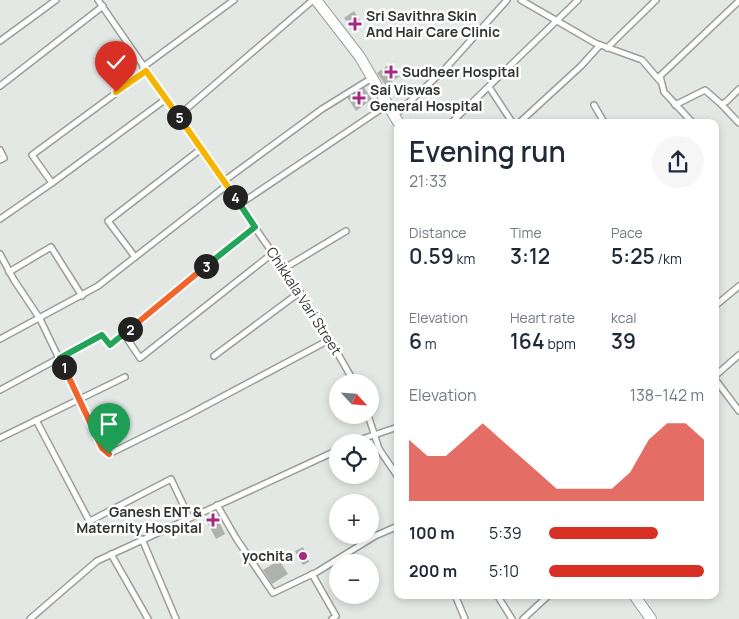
<!DOCTYPE html>
<meta charset="utf-8">
<style>
:root{--surface:#fff;--page:#f6f6f7;--text:#1f2937;--muted:#747a83;--accent:#d93025}
body{margin:0;font-family:Manrope,sans-serif;background:var(--page);color:var(--text);height:100vh;display:flex;flex-direction:column;font-size:19px;white-space:nowrap}
*{box-sizing:border-box;margin:0}
p{font-size:16px;color:var(--muted)}
.icon{flex:none;width:28px;height:28px;fill:none;stroke:currentColor;stroke-width:2;stroke-linecap:round;stroke-linejoin:round}
.map{position:relative;flex:1;overflow:hidden}
.panel{position:absolute;left:394px;top:119px;width:325px;height:480px;display:flex;flex-direction:column;background:var(--surface);border-radius:10px;box-shadow:0 2px 8px #0003}
.panel>*{flex:none}
.needle{width:32px;rotate:116deg}
.fabs{position:absolute;left:329px;top:374px;display:grid;gap:10px}
.fabs a{display:grid;place-items:center;width:50px;height:50px;border-radius:50%;background:var(--surface);box-shadow:0 2px 8px #0003;font-size:25px}
.pin{position:absolute;display:grid;place-items:center;width:42px;height:42px;color:#fff;margin:-51px -21px;border-radius:50% 50% 50% 0;rotate:-45deg;box-shadow:0 0 5px #0007}
.pin .icon{rotate:45deg}
.km{position:absolute;width:25px;height:25px;margin:-12px;border-radius:50%;background:#222;color:#fff;font-size:14px;line-height:25px;text-align:center}
.round{display:grid;place-items:center;flex:none;width:52px;height:52px;border-radius:26px;background:var(--page)}
.head{display:flex;align-items:center;justify-content:space-between;height:85px;padding:0 15px}
h1{font-size:28px;font-weight:600;line-height:38px}
.stats{display:grid;grid-template-columns:repeat(3,1fr);gap:8px;height:85px;padding:5px 15px}
.stats div{display:grid;align-content:center}
.stats b{font-size:21px;font-weight:600}
.stats small{font-size:14px;font-weight:400}
.stats p{font-size:14px}
.chart{height:140px;padding:10px 15px}
.chart p{display:flex;justify-content:space-between}
.chart svg{width:100%;height:90px;margin-top:5px;fill:var(--accent);opacity:.7}
ul{padding:0 15px;list-style:none;font-size:16px}
li{display:grid;grid-template-columns:80px 60px 1fr;align-items:center;height:38px}
li i{height:12px;border-radius:6px;background:var(--accent)}
.map>svg:first-child{display:block}
.building{fill:#adb2af}
.lines{fill:none;stroke-linecap:round;stroke-linejoin:round}
.street-casing{stroke:#9a9e9b;stroke-width:8}
.highway-casing{stroke:#9a9e9b;stroke-width:12}
.street{stroke:#fff;stroke-width:5}
.highway{stroke:#fff;stroke-width:10}
.split-1-casing{stroke:#fff;stroke-width:10}
.split-2-casing{stroke:#fff;stroke-width:10}
.split-3-casing{stroke:#fff;stroke-width:10}
.split-4-casing{stroke:#fff;stroke-width:10}
.split-5-casing{stroke:#fff;stroke-width:10}
.split-6-casing{stroke:#fff;stroke-width:10}
.split-1{stroke:#f0652b;stroke-width:6}
.split-2{stroke:#22a559;stroke-width:6}
.split-3{stroke:#f0652b;stroke-width:6}
.split-4{stroke:#22a559;stroke-width:6}
.split-5{stroke:#f5b400;stroke-width:6}
.split-6{stroke:#f5b400;stroke-width:6}
.poi-dot{fill:#a22b83;stroke:#fff;stroke-width:2}
.labels{text-anchor:middle;stroke-width:5;stroke-linejoin:round;paint-order:stroke}
.poi-label{font-size:14px;font-weight:bold;fill:#323432;stroke:#fff;text-anchor:start}
.street-label{font-size:14px;fill:#323432;stroke:#fff}
</style>
<div class="map">
<svg width="739" height="619" viewBox="0 0 739 619">
<rect width="100%" height="100%" fill="#e3e8e5"/>
<g class="building">
<path d="M354 11 363 25 353 31 344 18Z"/>
<path d="M391 63 400 76 386 86 377 73Z"/>
<path d="M363 86 372 99 356 111 347 97Z"/>
<path d="M215 513 225 534 216 539 205 518Z"/>
<path d="M303 547 309 562 303 565 295 551Z"/>
<path d="M279 560 288 574 272 584 263 570Z"/>
</g>
<g class="lines">
<g class="street-casing">
<g id="street">
<path d="M98 0 296 287 338 354 354 382"/>
<path d="M521 0 595 43 642 60 660 81"/>
<path d="M0 41 56 0"/>
<path d="M607 48 656 0"/>
<path d="M143 67 234 0"/>
<path d="M0 86 103 6"/>
<path d="M489 87 512 122"/>
<path d="M721 104 739 123"/>
<path d="M594 105 604 122"/>
<path d="M675 105 705 90 721 104 726 102 739 89"/>
<path d="M178 116 313 0"/>
<path d="M394 116 445 69 507 0"/>
<path d="M452 122 578 0"/>
<path d="M520 122 581 66 600 45"/>
<path d="M692 122 664 92 660 76 739 1"/>
<path d="M0 150 4 158 0 160"/>
<path d="M224 181 322 109 372 78"/>
<path d="M52 183 166 99"/>
<path d="M240 204 387 105"/>
<path d="M0 219 52 183 32 155 146 71"/>
<path d="M0 254 14 280 40 319 102 448 109 454 188 415 329 340"/>
<path d="M135 257 108 221 201 149"/>
<path d="M283 269 346 231"/>
<path d="M9 272 51 247 82 296"/>
<path d="M715 306 739 286"/>
<path d="M124 334 140 358 273 253"/>
<path d="M0 339 98 286 226 186"/>
<path d="M214 356 300 292"/>
<path d="M715 376 739 355"/>
<path d="M715 379 739 411"/>
<path d="M0 390 102 335 110 345 255 227"/>
<path d="M368 415 379 449 398 477"/>
<path d="M36 420 93 528"/>
<path d="M0 438 125 377"/>
<path d="M353 442 398 427"/>
<path d="M217 505 236 538 273 593 317 572 375 536 398 526"/>
<path d="M90 521 171 479 189 517"/>
<path d="M142 539 176 619"/>
<path d="M111 554 148 619"/>
<path d="M312 574 336 616 332 619"/>
<path d="M455 595 465 619"/>
<path d="M497 595 512 619"/>
<path d="M30 619 97 561 338 450"/>
<path d="M523 619 549 595"/>
</g>
</g>
<g class="highway-casing">
<g id="highway">
<path d="M316 0 360 57 398 122"/>
<path d="M634 595 651 619"/>
</g>
</g>
<use href="#street" class="street"/>
<use href="#highway" class="highway"/>
</g>
<g class="lines">
<g class="split-1-casing">
<path id="split-1" d="M64 367 102 448 109 454"/>
</g>
<g class="split-2-casing">
<path id="split-2" d="M64 367 60 358 102 335 110 345 130 329"/>
</g>
<g class="split-3-casing">
<path id="split-3" d="M130 329 206 266"/>
</g>
<g class="split-4-casing">
<path id="split-4" d="M206 266 255 227 235 197"/>
</g>
<g class="split-5-casing">
<path id="split-5" d="M179 117 235 197"/>
</g>
<g class="split-6-casing">
<path id="split-6" d="M116 92 146 71 179 117"/>
</g>
<use href="#split-1" class="split-1"/>
<use href="#split-2" class="split-2"/>
<use href="#split-3" class="split-3"/>
<use href="#split-4" class="split-4"/>
<use href="#split-5" class="split-5"/>
<use href="#split-6" class="split-6"/>
</g>
<g class="poi-dot">
<path d="M352.5 16.5h5v5h5v5h-5v5h-5v-5h-5v-5h5z"/>
<path d="M388.5 64.5h5v5h5v5h-5v5h-5v-5h-5v-5h5z"/>
<path d="M356.5 90.5h5v5h5v5h-5v5h-5v-5h-5v-5h5z"/>
<path d="M210.5 512.5h5v5h5v5h-5v5h-5v-5h-5v-5h5z"/>
<circle cx="303" cy="556" r="5"/>
</g>
<g class="labels">
<g class="poi-label">
<text x="366" y="21">Sri Savithra Skin<tspan x="366" dy="16">And Hair Care Clinic</tspan></text>
<text x="402" y="77">Sudheer Hospital</text>
<text x="370" y="95">Sai Viswas<tspan x="370" dy="16">General Hospital</tspan></text>
<text x="202" y="517" text-anchor="end">Ganesh ENT &amp;<tspan x="202" dy="16">Maternity Hospital</tspan></text>
<text x="293" y="561" text-anchor="end">yochita</text>
</g>
<g class="street-label">
<text transform="translate(304 301) rotate(57)" y="5">Chikkala Vari Street</text>
</g>
</g>
</svg>
<div class="fabs">
<a><svg class="needle" viewBox="-14 -14 28 28"><path d="M0-13l5 13h-10z" fill="#e53935"/><path d="M0 13l5-13h-10z" fill="#747a83"/></svg></a>
<a><svg class="icon" aria-label="locate" viewBox="0 0 24 24"><circle cx="12" cy="12" r="6"/><path d="M12 2v4M12 18v4M2 12h4M18 12h4"/></svg></a>
<a>+</a>
<a>−</a>
</div>
<div class="pin" style="left:109px;top:454px;background:#1e9e55"><svg class="icon" aria-label="arrive" viewBox="0 0 24 24"><path d="M6 21V4h12l-3 4 3 4H6"/></svg></div>
<div class="pin" style="left:116px;top:92px;background:#d93025"><svg class="icon" aria-label="check" viewBox="0 0 24 24"><path d="M5 12l5 5 9-10"/></svg></div>
<b class="km" style="left:64px;top:367px">1</b>
<b class="km" style="left:130px;top:329px">2</b>
<b class="km" style="left:206px;top:266px">3</b>
<b class="km" style="left:235px;top:197px">4</b>
<b class="km" style="left:179px;top:117px">5</b>
<section class="panel">
<div class="head"><div><h1>Evening run</h1><p>21:33</p></div><a class="round"><svg class="icon" aria-label="share" viewBox="0 0 24 24"><path d="M12 15V3M7 8l5-5 5 5M5 13v7h14v-7"/></svg></a></div>
<div class="stats">
<div><p>Distance</p><b>0.59<small> km</small></b></div>
<div><p>Time</p><b>3:12</b></div>
<div><p>Pace</p><b>5:25<small> /km</small></b></div>
</div>
<div class="stats">
<div><p>Elevation</p><b>6<small> m</small></b></div>
<div><p>Heart rate</p><b>164<small> bpm</small></b></div>
<div><p>kcal</p><b>39</b></div>
</div>
<div class="chart"><p><span>Elevation</span>138–142 m</p>
<svg viewBox="0 0 160 44" preserveAspectRatio="none"><path d="M0 44V14L10 22L20 22L30 14L40 6L50 14L60 22L70 30L80 38L90 38L100 38L110 38L120 30L130 14L140 6L150 6L160 14V44z"/></svg>
</div>
<ul>
<li><b>100 m</b>5:39<i style="width:70%"></i></li>
<li><b>200 m</b>5:10<i style="width:100%"></i></li>
</ul>
</section>
</div>
